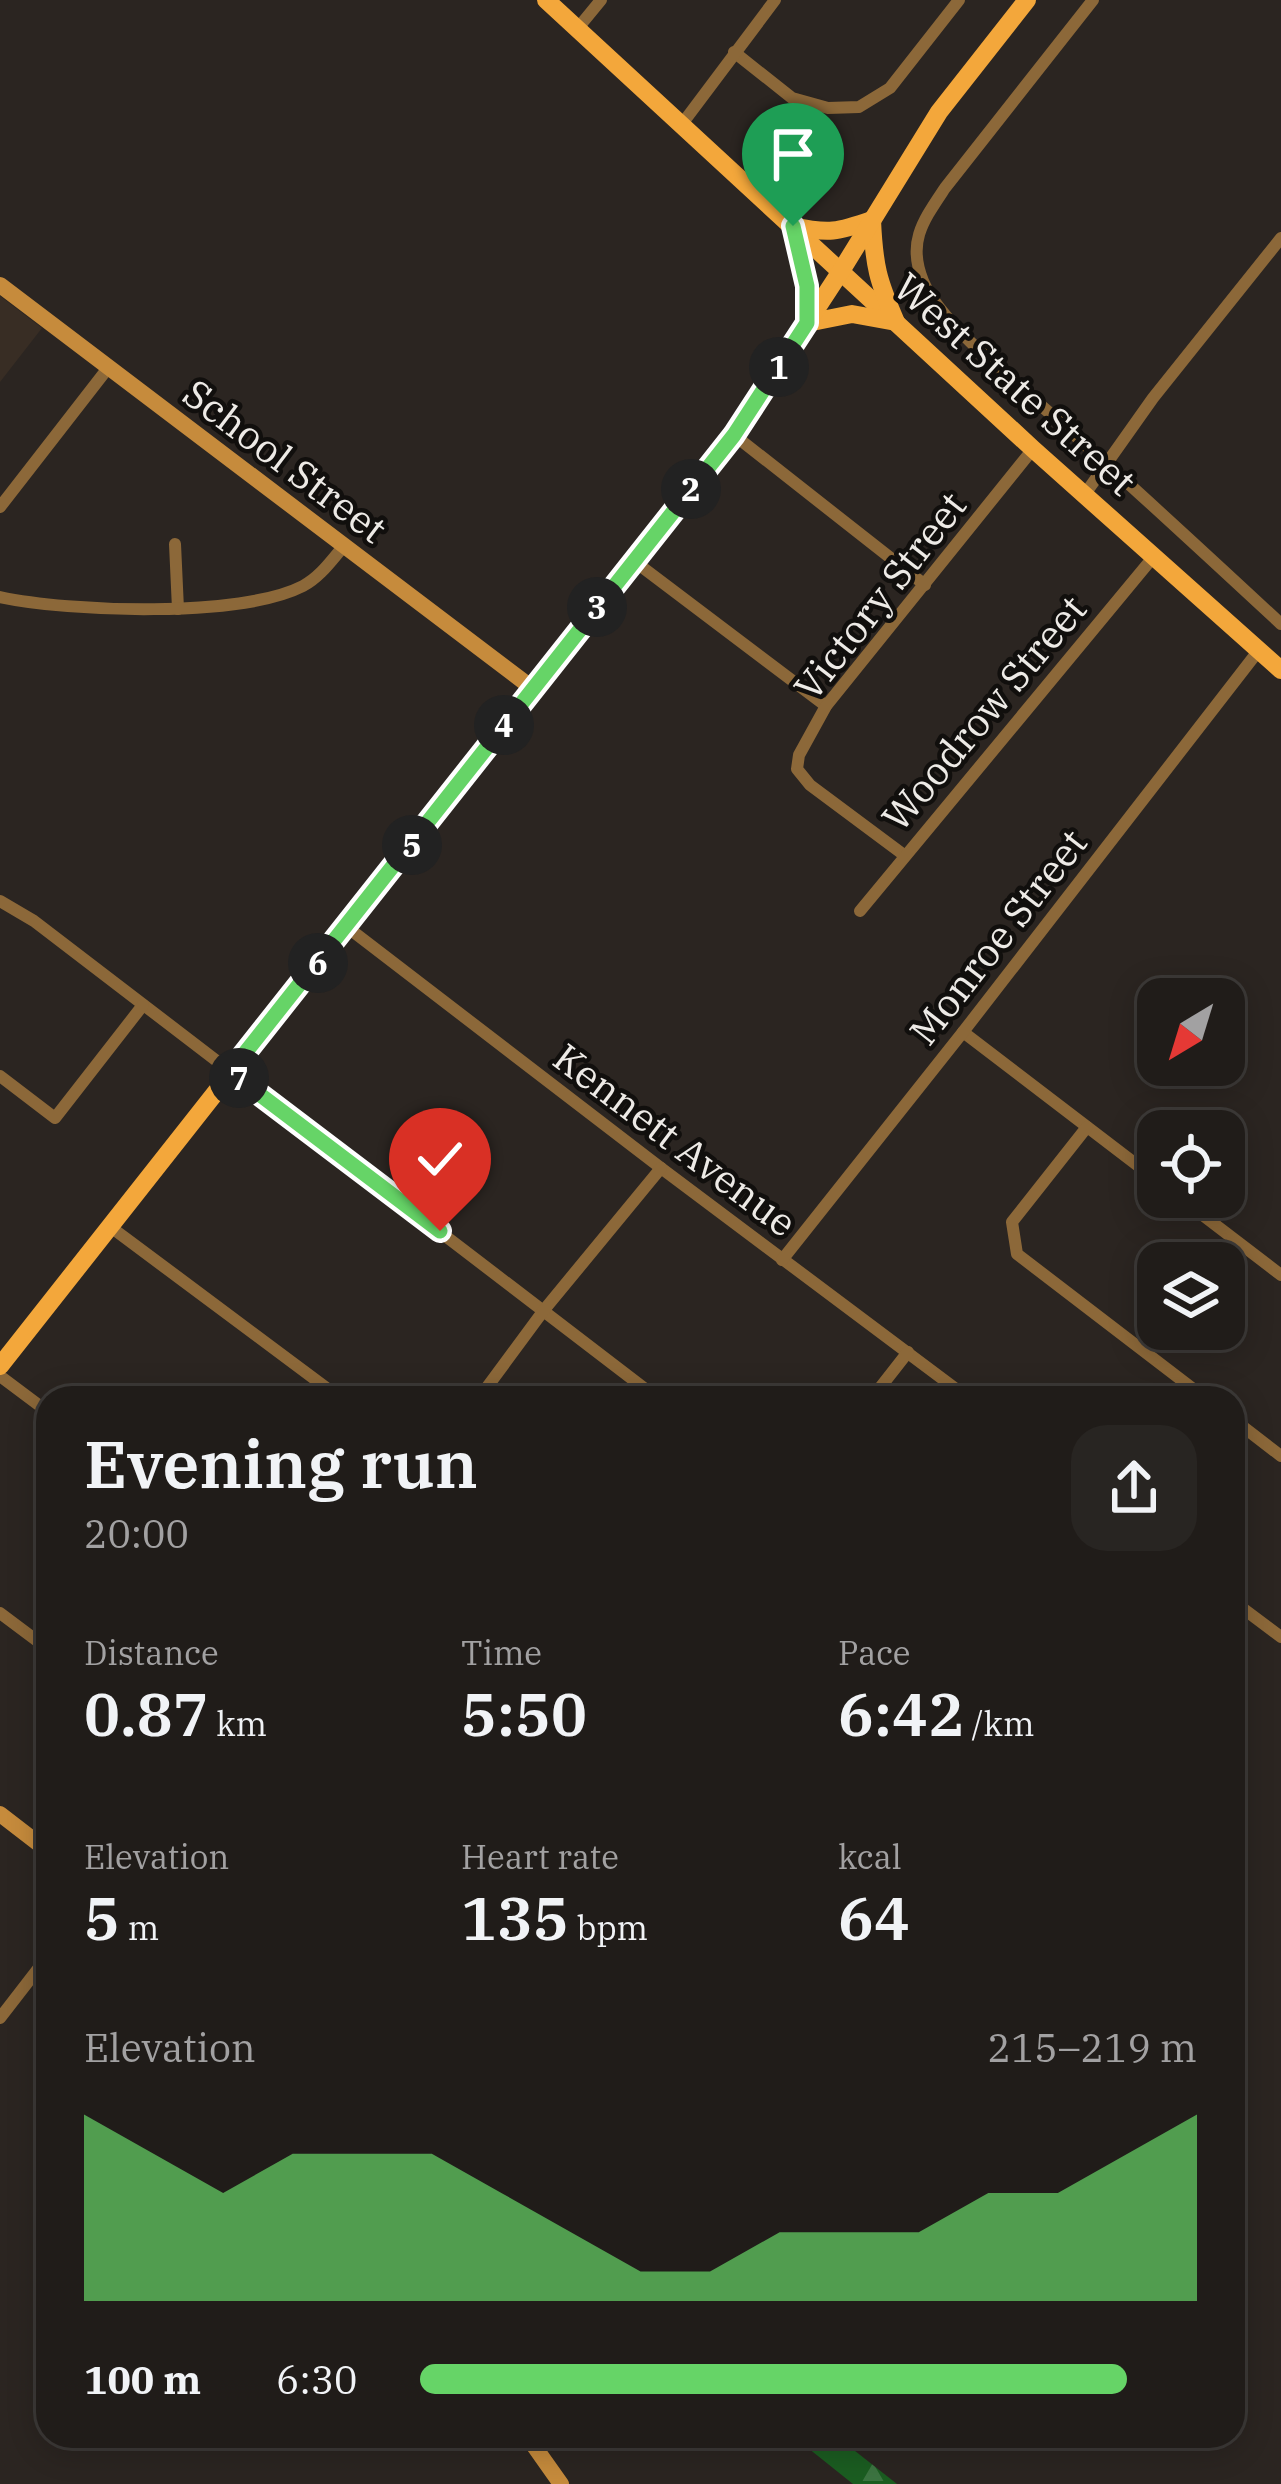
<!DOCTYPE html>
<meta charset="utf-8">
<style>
:root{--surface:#201c19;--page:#282522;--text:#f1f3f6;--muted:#a2a1a2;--line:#3d3a38;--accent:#66d467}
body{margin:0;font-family:"IBM Plex Serif",serif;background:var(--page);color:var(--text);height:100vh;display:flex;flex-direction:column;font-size:45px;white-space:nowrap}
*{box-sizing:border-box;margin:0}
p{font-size:39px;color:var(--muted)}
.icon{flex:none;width:66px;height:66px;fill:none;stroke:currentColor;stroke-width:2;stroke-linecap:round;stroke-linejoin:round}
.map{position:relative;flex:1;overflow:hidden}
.details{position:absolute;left:36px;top:1386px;width:1209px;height:1062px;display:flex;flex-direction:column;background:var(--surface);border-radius:36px;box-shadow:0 6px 30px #0003,0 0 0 3px var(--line)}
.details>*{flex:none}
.needle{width:78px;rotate:218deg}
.tools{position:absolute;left:1137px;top:978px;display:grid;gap:24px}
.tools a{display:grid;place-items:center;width:108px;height:108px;border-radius:24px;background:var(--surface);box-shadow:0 6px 30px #0003,0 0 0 3px var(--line);font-size:60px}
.pin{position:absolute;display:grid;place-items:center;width:102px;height:102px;color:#fff;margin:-123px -51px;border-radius:50% 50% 50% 0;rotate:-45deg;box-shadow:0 0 12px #0007}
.pin .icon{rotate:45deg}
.km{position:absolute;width:60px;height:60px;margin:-30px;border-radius:50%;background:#222;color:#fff;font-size:33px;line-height:60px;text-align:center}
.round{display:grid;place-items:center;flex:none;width:126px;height:126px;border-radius:36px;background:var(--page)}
.overview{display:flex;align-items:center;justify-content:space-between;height:204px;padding:0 48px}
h1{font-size:66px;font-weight:600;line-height:90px}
.metrics{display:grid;grid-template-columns:repeat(3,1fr);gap:18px;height:204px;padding:12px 48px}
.metrics div{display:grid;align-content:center}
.metrics b{font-size:60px;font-weight:600}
.metrics small{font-size:33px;font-weight:400}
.metrics p{font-size:33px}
.chart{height:336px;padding:24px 48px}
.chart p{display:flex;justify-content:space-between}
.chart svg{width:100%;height:216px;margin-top:12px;fill:var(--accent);opacity:.7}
ul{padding:0 48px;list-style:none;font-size:39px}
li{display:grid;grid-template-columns:192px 144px 1fr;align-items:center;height:90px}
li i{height:30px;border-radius:15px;background:var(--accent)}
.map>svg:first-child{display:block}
.built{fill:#382d24}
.forest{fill:url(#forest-firs)}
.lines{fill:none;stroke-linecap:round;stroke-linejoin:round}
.minor{stroke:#8c6839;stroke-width:12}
.secondary{stroke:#c68b3c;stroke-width:16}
.primary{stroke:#f3a73b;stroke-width:18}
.route-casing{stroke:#fff;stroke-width:24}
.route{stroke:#66d467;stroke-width:15}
.labels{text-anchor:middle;stroke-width:9;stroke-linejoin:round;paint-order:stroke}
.street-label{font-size:39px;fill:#edeae6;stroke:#110f0d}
</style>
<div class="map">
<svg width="1281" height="2484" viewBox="0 0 1281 2484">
<defs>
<pattern id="forest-firs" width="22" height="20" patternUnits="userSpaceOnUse" patternTransform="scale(3)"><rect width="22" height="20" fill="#1b5d21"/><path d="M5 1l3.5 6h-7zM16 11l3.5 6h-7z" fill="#3c7441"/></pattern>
</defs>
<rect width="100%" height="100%" fill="#2b2521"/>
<path class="built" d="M0 296 42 328 0 382Z"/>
<path class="forest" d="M793 2436H836L897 2484H853Z"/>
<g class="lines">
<g class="minor">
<path d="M1093 0 945 188C923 221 907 242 923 281 941 326 1032 396 1070 431 1141 494 1211 559 1281 624"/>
<path d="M578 28 601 0"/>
<path d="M734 52 792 98 828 108 859 107 890 88 959 0"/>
<path d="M682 124 775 0"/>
<path d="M734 435 925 585"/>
<path d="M1085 494 1153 398 1281 238"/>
<path d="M0 507 108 368"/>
<path d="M175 544 178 609"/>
<path d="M634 561 826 706"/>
<path d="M0 597C69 612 241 618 303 586 320 577 331 561 343 547"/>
<path d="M904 855 810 785 797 769 799 755 826 706 1033 449"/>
<path d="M0 901 34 921 657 1398"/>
<path d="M860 911 1155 555"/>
<path d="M347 927 661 1168 968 1398"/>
<path d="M963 1032 1158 1181"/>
<path d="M0 1076 55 1118 143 1005"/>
<path d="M1087 1127 1012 1222 1017 1254 1205 1398"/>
<path d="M1179 1197 1281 1275"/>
<path d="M112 1228 340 1398"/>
<path d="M782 1260 963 1032 1259 650"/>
<path d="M0 1376 48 1412"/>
<path d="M479 1398 544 1310 661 1168"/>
<path d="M872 1398 908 1352"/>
<path d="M1233 1419 1281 1456"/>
<path d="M1233 1601 1281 1637"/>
<path d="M0 1613 48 1649"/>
<path d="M0 2018 48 1956"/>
</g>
<g class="secondary">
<path d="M0 285 532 688"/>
<path d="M0 1814 48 1851"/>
<path d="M527 2436 561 2484"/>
</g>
<g class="primary">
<path d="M546 0 1033 449 1281 670"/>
<path d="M872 220C874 266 878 281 896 322L852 314 807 323V286L793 226C828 234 838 232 872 220Z"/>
<path d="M0 1366 734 435 841 271 939 112 1027 0"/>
</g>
</g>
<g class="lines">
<g class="route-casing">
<path id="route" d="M440 1231 230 1072 734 435 807 323V286L793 226"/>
</g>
<use href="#route" class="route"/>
</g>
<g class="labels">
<g class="street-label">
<text transform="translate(1015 384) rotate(42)" y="14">West State Street</text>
<text transform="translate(285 461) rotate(37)" y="14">School Street</text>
<text transform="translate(880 596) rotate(-52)" y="14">Victory Street</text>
<text transform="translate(984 713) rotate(-50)" y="14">Woodrow Street</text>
<text transform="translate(998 937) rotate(-52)" y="14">Monroe Street</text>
<text transform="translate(675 1140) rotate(37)" y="14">Kennett Avenue</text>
</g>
</g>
</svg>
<div class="tools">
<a><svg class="needle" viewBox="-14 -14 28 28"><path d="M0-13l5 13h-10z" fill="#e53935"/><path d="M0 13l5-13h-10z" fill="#a2a1a2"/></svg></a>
<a><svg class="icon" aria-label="locate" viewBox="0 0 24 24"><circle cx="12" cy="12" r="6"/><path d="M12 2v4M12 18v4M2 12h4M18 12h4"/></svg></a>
<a><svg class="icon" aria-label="layers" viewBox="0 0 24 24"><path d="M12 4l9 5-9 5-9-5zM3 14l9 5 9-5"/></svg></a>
</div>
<div class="pin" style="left:793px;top:226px;background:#1e9e55"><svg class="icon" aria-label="arrive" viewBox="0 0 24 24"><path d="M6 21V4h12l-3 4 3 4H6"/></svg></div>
<div class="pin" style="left:440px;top:1231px;background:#d93025"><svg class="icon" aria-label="check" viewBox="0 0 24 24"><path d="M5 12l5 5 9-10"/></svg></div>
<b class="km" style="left:779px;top:367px">1</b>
<b class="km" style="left:691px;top:489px">2</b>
<b class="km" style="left:597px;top:607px">3</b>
<b class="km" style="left:504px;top:725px">4</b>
<b class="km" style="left:412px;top:845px">5</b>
<b class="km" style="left:318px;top:963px">6</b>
<b class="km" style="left:239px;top:1078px">7</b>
<section class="details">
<div class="overview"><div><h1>Evening run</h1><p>20:00</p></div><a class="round"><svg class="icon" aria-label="share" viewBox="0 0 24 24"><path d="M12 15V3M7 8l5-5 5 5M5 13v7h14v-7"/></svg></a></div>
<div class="metrics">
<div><p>Distance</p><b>0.87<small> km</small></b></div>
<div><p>Time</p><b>5:50</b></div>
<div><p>Pace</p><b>6:42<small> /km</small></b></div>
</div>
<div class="metrics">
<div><p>Elevation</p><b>5<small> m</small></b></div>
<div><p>Heart rate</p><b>135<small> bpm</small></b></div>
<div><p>kcal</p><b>64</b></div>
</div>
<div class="chart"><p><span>Elevation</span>215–219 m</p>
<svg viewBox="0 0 160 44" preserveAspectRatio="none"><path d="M0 44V6L10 14L20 22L30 14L40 14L50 14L60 22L70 30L80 38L90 38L100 30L110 30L120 30L130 22L140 22L150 14L160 6V44z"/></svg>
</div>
<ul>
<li><b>100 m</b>6:30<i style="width:91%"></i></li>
</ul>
</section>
</div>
